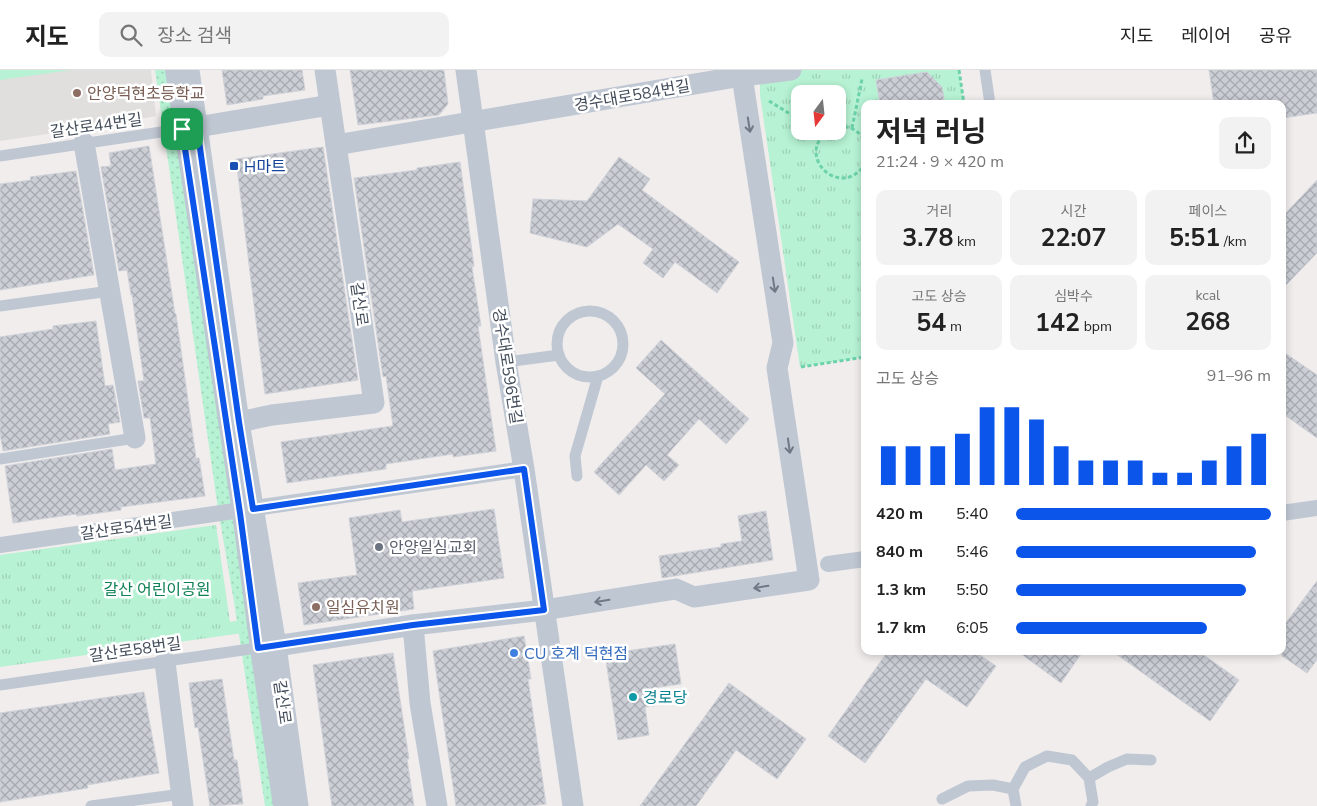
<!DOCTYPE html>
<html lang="ko">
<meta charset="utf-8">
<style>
:root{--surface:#fff;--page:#f2f2f2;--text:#222;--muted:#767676;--line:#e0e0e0;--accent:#0b55eb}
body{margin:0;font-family:"Nunito Sans","Noto Sans KR",sans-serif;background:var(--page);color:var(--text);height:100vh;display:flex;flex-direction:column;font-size:19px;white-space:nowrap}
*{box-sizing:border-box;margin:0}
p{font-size:16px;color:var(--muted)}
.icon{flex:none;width:28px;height:28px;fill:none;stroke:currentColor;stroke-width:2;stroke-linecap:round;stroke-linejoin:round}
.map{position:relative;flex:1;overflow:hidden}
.drawer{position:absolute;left:861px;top:30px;width:425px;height:555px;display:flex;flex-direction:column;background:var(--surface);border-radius:10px;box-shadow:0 2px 8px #0003}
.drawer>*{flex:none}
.needle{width:32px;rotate:195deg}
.controls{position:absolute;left:791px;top:15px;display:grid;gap:10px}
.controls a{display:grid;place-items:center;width:55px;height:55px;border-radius:10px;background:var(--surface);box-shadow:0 2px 8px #0003;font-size:25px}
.pin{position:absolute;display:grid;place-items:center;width:42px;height:42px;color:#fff;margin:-21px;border-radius:10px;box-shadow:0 2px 8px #0006}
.round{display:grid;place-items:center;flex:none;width:52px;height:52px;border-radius:10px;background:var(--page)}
.head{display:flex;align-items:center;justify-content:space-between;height:85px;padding:0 15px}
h1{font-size:28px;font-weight:700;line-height:38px}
.metrics{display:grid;grid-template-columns:repeat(3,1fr);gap:8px;height:85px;padding:5px 15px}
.metrics div{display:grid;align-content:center;border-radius:10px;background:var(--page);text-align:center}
.metrics b{font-size:25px;font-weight:700}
.metrics small{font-size:14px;font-weight:400}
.metrics p{font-size:14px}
.chart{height:140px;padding:10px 15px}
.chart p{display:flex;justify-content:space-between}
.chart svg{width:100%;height:90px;margin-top:5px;stroke:var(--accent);stroke-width:6}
ul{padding:0 15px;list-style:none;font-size:16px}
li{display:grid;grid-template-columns:80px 60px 1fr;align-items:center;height:38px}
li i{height:12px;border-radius:6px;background:var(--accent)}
header{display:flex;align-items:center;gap:30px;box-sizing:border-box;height:70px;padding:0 25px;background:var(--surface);border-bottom:1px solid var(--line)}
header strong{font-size:24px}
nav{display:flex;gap:28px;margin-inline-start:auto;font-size:18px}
.search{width:350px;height:45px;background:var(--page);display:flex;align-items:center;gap:12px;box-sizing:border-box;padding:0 18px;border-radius:10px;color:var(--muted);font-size:19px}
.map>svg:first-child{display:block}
.education{fill:#e1dede}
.grass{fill:url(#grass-dots)}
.park{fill:url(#park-tufts);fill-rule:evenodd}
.garden{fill:#b6f2d3}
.building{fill:url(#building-cross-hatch);stroke:#d0d2d9}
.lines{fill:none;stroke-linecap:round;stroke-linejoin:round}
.path{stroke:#6cd2aa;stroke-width:3;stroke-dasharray:4 2.5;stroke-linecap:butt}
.service{stroke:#bfc7d3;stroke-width:11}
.pedestrian{stroke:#bfc7d3;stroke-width:16}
.minor{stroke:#bfc7d3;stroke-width:21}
.oneway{stroke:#6f7885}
.route-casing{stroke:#fff;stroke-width:10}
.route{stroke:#0b55eb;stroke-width:6}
.education-dot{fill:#8d6e63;stroke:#fff;stroke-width:2}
.transit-dot{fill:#1a4fb4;stroke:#fff;stroke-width:2}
.worship-dot{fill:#6b7280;stroke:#fff;stroke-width:2}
.shop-dot{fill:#3f7fe0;stroke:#fff;stroke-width:2}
.culture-dot{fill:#0f9aa8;stroke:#fff;stroke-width:2}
.labels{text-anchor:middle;stroke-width:5;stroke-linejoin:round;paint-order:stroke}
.education-label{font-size:16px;fill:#785e54;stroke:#fff;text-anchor:start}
.street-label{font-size:16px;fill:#444e5b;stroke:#fff}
.transit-label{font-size:16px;fill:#164399;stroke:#fff;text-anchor:start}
.worship-label{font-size:16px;fill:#5b616d;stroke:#fff;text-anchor:start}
.park-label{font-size:16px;fill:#0f8254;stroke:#fff}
.shop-label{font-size:16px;fill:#366cbe;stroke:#fff;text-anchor:start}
.culture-label{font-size:16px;fill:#0d838f;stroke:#fff;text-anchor:start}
</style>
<header>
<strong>지도</strong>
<div class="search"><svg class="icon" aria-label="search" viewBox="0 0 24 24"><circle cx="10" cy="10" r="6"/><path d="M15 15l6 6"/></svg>장소 검색</div>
<nav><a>지도</a><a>레이어</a><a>공유</a></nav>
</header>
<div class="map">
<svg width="1317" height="736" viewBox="0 0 1317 736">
<defs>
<pattern id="grass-dots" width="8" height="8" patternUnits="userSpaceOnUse" patternTransform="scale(1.25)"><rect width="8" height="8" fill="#b6f2d3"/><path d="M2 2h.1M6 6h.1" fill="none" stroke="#9ed1b7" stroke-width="1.8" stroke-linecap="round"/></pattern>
<pattern id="park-tufts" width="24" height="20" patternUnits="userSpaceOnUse" patternTransform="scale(1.25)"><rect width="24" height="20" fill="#b6f2d3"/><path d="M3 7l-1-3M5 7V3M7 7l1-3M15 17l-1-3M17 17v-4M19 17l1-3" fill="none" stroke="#9ed1b7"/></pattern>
<pattern id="building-cross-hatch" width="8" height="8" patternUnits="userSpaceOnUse" patternTransform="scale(1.25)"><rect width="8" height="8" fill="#cbced5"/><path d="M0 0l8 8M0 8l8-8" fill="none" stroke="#a6a9b0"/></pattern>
</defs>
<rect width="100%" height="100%" fill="#f0edec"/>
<path class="education" d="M0 0H151L156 46 102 56 0 71Z"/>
<path class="grass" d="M155 0H184L292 736H265L234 532 218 439Z"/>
<g class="park">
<path d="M791 0H959L964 34H865V287L800 297 760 25V4ZM800 24H838V61H800Z"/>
<path d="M216 455 230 552 241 550 243 563 0 597V485Z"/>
</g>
<path class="garden" d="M0 0H71L0 10Z"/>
<g class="building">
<path d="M222 0H302L305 20 263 26V29L227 35Z"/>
<path d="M350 0H444L448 34 439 45 358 55Z"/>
<path d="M1209 0H1317V43L1282 48V34H1214Z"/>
<path d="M927 2 942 17 945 34H880L876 10Z"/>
<path d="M149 76 175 244H176L196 388H199L205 426 121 437V440L77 446 76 444 13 453 5 396 112 379 115 400 156 394 150 348H144L138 311H144L132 225H131L127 200 119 201 101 97 111 96 109 83Z"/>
<path d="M323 77 358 310 265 324 236 89Z"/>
<path d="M619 87 650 109 642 120 739 192 717 223 675 192 663 208 643 193 653 179 618 154 587 177 530 163 533 129 587 131Z"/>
<path d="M460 92 474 196 472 197 481 256H478L496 381 453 387V384L386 394V399L287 413 281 372 393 356 386 306 383 307 354 108 417 100V98Z"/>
<path d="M76 101 94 205 0 220V114L31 110 30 107Z"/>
<path d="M1317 110V183L1282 219V147Z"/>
<path d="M96 251 105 316 113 315 120 352 108 354 110 364 3 381 0 363V267L53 259V256Z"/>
<path d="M661 270 749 349 726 374 699 349 667 385 679 395 664 411 646 395 619 425 594 402 665 324 636 298Z"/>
<path d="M1282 281 1317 305V368L1282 343Z"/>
<path d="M494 439 504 508 412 521 414 539 304 555 298 513 357 505 349 448 400 440 402 452Z"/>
<path d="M766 441 773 490 662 508 659 486 721 477V474L742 471 738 446Z"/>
<path d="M1317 511V590L1307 603 1282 586V558Z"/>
<path d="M524 566 531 609H528L546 734 531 736H456L433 581Z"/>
<path d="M675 574 681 614 653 618 655 636 645 637 649 665 618 670 605 584Z"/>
<path d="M888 581H974L996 596 967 637 926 609 865 693 828 666Z"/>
<path d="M1017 581H1083L1061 613Z"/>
<path d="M1112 581H1198L1239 610 1210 651Z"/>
<path d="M393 583 409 689H407L414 736H332L313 595Z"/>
<path d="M222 609 234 690H237L243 734 210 736 198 657 195 658 189 613Z"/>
<path d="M729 613 806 669 777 709 736 680 696 736H640Z"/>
<path d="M144 622 159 703 87 715 88 718 0 732V643Z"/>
</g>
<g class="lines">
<g class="path">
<path d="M959 0 964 34"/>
<path d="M769 31 800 50"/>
<path d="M838 57C850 55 858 61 865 70"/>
<path d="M852 58 862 9"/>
<path d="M817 61 823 65"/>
<path d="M828 61C794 86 841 131 865 94"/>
<path d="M801 297 865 287"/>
</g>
<g class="service">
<path d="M985 0 990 34"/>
<path d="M0 86 188 58"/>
<path d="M0 236 110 221"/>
<circle cx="590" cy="274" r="33"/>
<path d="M506 292 559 285"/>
<path d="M0 389 135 368"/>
<path d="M577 406 575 386 598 306"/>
<path d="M0 615 264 577"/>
<path d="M1089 708 1108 697 1127 689 1151 690"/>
<path d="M942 729 968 716 993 715 1013 719"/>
<path d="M91 736 182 724"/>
<path d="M1016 736 1013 719 1025 697 1047 686 1072 690 1089 708 1093 732 1091 736"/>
</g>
<g class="pedestrian">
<path d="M173 0 240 443 258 578 281 736"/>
<path d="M1282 443 1317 438"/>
<path d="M0 475 524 399"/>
<path d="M828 494 865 489"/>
</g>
<g class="minor">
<path d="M189 0 239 352 276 576 298 736"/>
<path d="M466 0 506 292 524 399 573 736"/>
<path d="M197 57 330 35"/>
<path d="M84 73 135 368"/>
<path d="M336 75 742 6 791 0"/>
<path d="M239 352 272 345 374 333 325 0"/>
<path d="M413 555 420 633 437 736"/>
<path d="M276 576 413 555 544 540 676 519 694 527 809 510 777 298 783 273 742 6"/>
<path d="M165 592 183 736"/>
</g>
</g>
<defs><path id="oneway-shaft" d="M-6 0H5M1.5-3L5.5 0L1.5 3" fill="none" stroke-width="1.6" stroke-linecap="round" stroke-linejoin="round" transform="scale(1.25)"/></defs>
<g class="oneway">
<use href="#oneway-shaft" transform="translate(749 55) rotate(81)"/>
<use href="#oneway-shaft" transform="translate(774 215) rotate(81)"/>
<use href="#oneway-shaft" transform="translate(789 376) rotate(82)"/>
<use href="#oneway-shaft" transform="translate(761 517) rotate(171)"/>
<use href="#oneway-shaft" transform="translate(602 531) rotate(171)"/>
</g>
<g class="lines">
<g class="route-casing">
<path id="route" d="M197 57 239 352 253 439 524 399 544 540 413 555 258 578 240 443 182 59Z"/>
</g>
<use href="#route" class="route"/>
</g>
<g class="education-dot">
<circle cx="77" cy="23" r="5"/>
<circle cx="316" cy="537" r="5"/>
</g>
<rect class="transit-dot" x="229" y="91" width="10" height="10" rx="2.5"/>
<circle class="worship-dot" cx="379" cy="477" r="5"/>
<circle class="shop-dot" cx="514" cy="583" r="5"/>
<circle class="culture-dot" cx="633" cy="627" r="5"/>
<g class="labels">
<g class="education-label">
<text x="87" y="29">안양덕현초등학교</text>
<text x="326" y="543">일심유치원</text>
</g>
<g class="street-label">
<text transform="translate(632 25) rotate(-10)" y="6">경수대로584번길</text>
<text transform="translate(96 55) rotate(-8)" y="6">갈산로44번길</text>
<text transform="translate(360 234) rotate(82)" y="6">갈산로</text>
<text transform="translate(508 296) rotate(81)" y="6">경수대로596번길</text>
<text transform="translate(126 457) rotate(-8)" y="6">갈산로54번길</text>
<text transform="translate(135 579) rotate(-8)" y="6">갈산로58번길</text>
<text transform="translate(283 632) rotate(82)" y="6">갈산로</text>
</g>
<g class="transit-label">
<text x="244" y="102">H마트</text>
</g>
<g class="worship-label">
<text x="389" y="483">안양일심교회</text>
</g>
<g class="park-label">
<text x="157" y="525">갈산 어린이공원</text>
</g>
<g class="shop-label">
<text x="524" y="589">CU 호계 덕현점</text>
</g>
<g class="culture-label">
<text x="643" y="633">경로당</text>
</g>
</g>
</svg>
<div class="controls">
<a><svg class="needle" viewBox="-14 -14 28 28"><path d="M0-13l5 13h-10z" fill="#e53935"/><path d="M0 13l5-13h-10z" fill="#767676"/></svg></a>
</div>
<div class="pin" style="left:182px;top:59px;background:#1e9e55"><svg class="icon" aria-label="arrive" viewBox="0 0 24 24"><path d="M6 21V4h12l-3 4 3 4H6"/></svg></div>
<section class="drawer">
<div class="head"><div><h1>저녁 러닝</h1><p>21:24 · 9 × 420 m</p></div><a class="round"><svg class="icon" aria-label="share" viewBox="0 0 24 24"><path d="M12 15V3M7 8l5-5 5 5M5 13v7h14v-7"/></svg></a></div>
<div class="metrics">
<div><p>거리</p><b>3.78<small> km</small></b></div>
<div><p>시간</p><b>22:07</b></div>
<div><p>페이스</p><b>5:51<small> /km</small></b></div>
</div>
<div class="metrics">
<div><p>고도 상승</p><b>54<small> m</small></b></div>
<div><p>심박수</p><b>142<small> bpm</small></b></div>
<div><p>kcal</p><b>268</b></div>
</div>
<div class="chart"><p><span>고도 상승</span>91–96 m</p>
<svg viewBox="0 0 160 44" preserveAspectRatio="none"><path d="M5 44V25M15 44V25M25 44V25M35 44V19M45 44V6M55 44V6M65 44V12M75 44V25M85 44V32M95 44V32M105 44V32M115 44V38M125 44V38M135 44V32M145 44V25M155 44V19"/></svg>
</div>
<ul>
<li><b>420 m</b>5:40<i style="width:100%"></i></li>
<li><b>840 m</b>5:46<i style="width:94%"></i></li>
<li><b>1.3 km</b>5:50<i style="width:90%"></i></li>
<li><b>1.7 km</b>6:05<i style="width:75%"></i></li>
</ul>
</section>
</div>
